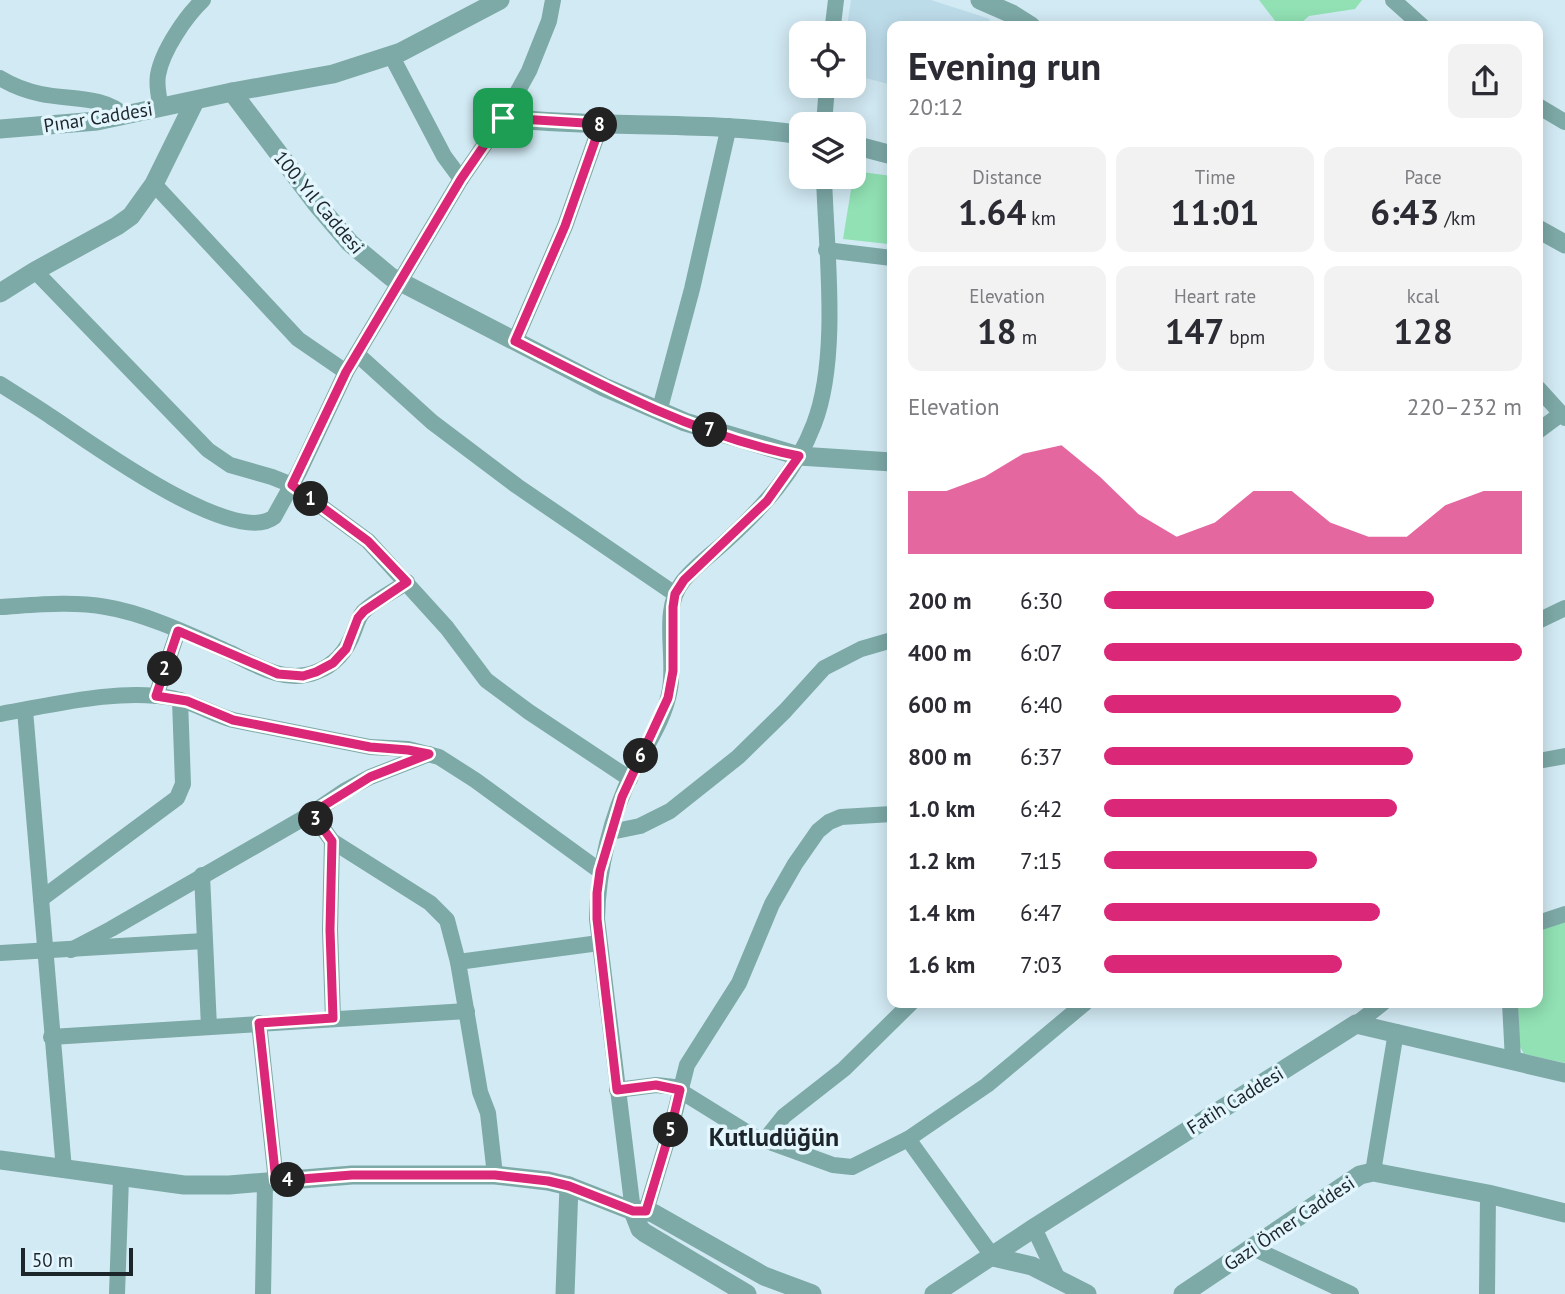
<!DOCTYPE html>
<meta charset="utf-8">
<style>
:root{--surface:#fff;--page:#f2f2f3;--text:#2b2b33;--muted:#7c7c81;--accent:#db2777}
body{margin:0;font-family:"PT Sans",sans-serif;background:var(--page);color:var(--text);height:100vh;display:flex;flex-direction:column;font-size:26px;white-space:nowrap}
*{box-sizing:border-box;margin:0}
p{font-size:23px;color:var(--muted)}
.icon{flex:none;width:38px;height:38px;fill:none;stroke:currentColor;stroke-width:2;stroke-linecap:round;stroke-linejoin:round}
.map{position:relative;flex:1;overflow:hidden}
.drawer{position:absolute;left:887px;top:21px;width:656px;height:987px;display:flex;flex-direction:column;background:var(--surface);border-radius:14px;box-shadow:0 4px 18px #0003}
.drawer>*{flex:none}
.fabs{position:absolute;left:789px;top:21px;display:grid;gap:14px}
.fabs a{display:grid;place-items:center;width:77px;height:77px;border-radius:14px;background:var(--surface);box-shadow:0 4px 18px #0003;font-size:35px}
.scale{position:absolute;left:21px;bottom:18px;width:112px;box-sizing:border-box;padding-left:7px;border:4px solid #1c2529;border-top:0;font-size:19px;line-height:24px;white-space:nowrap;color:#1c2529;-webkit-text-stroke:5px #e3f6fe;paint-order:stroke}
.pin{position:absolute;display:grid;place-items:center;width:60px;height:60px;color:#fff;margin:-30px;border-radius:14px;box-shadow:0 4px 10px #0006}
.km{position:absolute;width:35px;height:35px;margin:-18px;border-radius:50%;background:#222;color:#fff;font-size:19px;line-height:35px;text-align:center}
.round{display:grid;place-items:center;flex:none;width:74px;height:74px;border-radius:14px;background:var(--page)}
.head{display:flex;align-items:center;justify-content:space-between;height:119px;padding:0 21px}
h1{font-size:38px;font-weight:700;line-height:52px}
.figures{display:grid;grid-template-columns:repeat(3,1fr);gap:10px;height:119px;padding:7px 21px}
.figures div{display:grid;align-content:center;border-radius:14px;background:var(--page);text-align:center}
.figures b{font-size:35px;font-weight:700}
.figures small{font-size:19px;font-weight:400}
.figures p{font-size:19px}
.chart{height:196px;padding:14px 21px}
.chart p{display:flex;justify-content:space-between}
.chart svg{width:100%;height:126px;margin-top:7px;fill:var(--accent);opacity:.7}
ul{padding:0 21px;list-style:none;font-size:23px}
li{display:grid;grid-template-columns:112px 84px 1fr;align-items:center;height:52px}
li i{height:18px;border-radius:9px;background:var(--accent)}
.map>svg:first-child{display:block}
.built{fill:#bddcea}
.green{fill:#91e1b4}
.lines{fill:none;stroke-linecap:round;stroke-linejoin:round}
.minor{stroke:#7da9a7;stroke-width:16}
.tertiary{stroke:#7da9a7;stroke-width:19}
.route-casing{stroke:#fff;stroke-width:14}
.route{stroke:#db2777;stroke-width:9}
.labels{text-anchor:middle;stroke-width:7;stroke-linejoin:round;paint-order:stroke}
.street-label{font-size:19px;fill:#1c2529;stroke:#e3f6fe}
.district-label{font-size:26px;font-weight:bold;fill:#1c2529;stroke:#e3f6fe}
</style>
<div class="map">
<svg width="1565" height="1294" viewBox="0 0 1565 1294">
<rect width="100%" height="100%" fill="#d2eaf4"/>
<path class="built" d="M851 0H931L990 19 988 26H892V85L854 75V33H846Z"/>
<g class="green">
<path d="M1259 0H1362L1355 9 1309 16 1298 26H1279Z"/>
<path d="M854 171 892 176V213L888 244 843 239Z"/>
<path d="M1565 922V1063L1524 1054 1519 1045 1518 1003H1538V931Z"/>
</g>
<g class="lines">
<g class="minor">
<path d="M1393 0 1422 26"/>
<path d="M832 33 836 0"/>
<path d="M391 55 444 156 461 179"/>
<path d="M0 78C13 86 27 91 41 94 69 100 104 95 125 116"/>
<path d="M1538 106 1565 122"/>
<path d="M161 108C159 97 156 86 158 75 162 51 186 16 203 0"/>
<path d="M824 124 827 86"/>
<path d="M154 184 298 339 346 372"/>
<path d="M826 250 892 258"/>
<path d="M35 271 208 450 230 465 272 477 292 485 368 541 447 628 486 680 529 712 630 779"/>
<path d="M515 341 565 226 601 124"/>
<path d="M357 354 432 422 517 486 675 594"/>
<path d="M0 384C17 395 34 405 50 416 87 440 234 549 274 517L299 472 346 372 461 179 503 118 529 71 549 21 553 0"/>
<path d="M1538 388 1565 418"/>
<path d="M659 412 692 289 729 126"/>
<path d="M1538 431 1561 414"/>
<path d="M0 607C35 605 72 601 106 607 145 613 195 637 231 653 257 666 286 684 316 672 335 665 347 651 354 631 357 624 358 618 363 612 375 600 393 592 407 582"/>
<path d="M1538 621 1565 608"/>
<path d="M156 696 178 631"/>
<path d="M25 710 64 1170"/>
<path d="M0 714C53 705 119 688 172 698 194 702 212 714 233 720L370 747 408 749 439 757 475 780 600 871"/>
<path d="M1538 761 1565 756"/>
<path d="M312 813 332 841 330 930 333 1018"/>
<path d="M611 832 640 826 670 811 738 757 785 711 824 668 861 649 892 640"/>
<path d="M332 841 430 903 447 920 458 962 480 1092 488 1113 495 1175"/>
<path d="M202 875 209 1027"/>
<path d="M41 899 177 798 183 784 180 700"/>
<path d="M1538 923 1565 914"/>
<path d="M71 950 111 929 309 815 346 790 370 777 429 754"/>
<path d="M0 953 204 941"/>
<path d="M458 962 599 943"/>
<path d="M1510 1003 1513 1060"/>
<path d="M259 1023 276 1181"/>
<path d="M1356 1024 1383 1003"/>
<path d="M51 1037 467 1011"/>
<path d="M617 1090 656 1085 674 1087 753 1136 833 1165 852 1167 908 1139 987 1085 1085 1003"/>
<path d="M908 1139 993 1257"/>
<path d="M764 1141 784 1116 844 1069 911 1003"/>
<path d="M1373 1172 1396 1032"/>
<path d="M633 1211 597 919C598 869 611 816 633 771 647 744 665 719 670 689 676 655 660 610 683 581 695 566 712 554 726 541 763 507 796 472 814 424 840 357 826 249 824 177"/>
<path d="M646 1211 671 1128 687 1065 739 983 772 904 795 864 818 831 829 822 841 817 892 814"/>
<path d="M1034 1228 1057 1277"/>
<path d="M1253 1248 1351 1294"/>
<path d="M117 1294 121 1178"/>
<path d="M263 1294 265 1182"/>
<path d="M1487 1294 1488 1194"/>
</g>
<g class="tertiary">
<path d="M980 0 1012 14 1031 26"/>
<path d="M232 92 316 203 350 243 391 277 604 387 685 422 799 456 892 462"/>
<path d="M503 118C603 129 703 120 802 135"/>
<path d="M0 129 97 121 232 92 333 74 401 52 500 0"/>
<path d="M854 145 892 155"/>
<path d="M1538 229 1565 244"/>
<path d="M0 293 35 271 117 226 131 216 154 184 195 101"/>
<path d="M0 1160 184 1185H229L352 1175H495L548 1181 569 1186 633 1211 640 1210 653 1213 764 1276 812 1294"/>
<path d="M633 1211 640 1229 645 1233 747 1294"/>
<path d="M993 1257 1032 1266 1087 1294"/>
<path d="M565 1294 569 1186"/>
<path d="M934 1294 1034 1228 1356 1024 1565 1073"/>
<path d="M1183 1294 1360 1175 1373 1172 1488 1194 1565 1213"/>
</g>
</g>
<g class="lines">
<g class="route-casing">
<path id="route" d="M503 118 601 124 565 226 515 341C606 388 698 436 799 456L767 501 684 580 675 594 673 607V671L668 698 622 797 600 871 597 893V919L617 1090 656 1085 680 1090 671 1128 646 1211H633L569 1186 548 1181 495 1175H352L276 1181 259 1023 333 1018 330 930 332 841 312 813 370 777 429 754 408 750 370 747 233 720 187 701 156 696 178 631 278 674 303 676 316 672 333 663 346 649 358 618 364 611 407 582 368 541 292 485 346 372 461 179Z"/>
</g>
<use href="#route" class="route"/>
</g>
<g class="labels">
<g class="street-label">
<text transform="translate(98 117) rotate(-9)" y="7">Pınar Caddesi</text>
<text transform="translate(319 202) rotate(50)" y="7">100. Yıl Caddesi</text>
<text transform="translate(1235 1100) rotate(-32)" y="7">Fatih Caddesi</text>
<text transform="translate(1289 1223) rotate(-34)" y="7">Gazi Ömer Caddesi</text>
</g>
<g class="district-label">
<text x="774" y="1146">Kutludüğün</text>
</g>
</g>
</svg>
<div class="fabs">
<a><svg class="icon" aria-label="locate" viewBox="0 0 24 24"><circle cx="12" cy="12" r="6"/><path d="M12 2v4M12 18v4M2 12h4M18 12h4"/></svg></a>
<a><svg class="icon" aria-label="layers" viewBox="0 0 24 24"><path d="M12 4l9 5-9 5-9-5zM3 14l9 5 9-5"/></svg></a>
</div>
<div class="scale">50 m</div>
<div class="pin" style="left:503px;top:118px;background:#1e9e55"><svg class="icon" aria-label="arrive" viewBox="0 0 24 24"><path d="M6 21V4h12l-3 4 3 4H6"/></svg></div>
<b class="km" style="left:311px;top:499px">1</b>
<b class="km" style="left:165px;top:669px">2</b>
<b class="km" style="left:316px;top:819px">3</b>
<b class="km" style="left:288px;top:1180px">4</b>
<b class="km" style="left:671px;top:1130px">5</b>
<b class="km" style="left:641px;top:756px">6</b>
<b class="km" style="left:710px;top:430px">7</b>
<b class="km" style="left:600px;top:125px">8</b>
<section class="drawer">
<div class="head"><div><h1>Evening run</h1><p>20:12</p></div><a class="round"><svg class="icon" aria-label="share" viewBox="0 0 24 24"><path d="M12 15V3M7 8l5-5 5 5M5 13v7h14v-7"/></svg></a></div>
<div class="figures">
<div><p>Distance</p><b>1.64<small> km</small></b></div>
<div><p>Time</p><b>11:01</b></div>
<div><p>Pace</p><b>6:43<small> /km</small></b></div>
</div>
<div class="figures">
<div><p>Elevation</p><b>18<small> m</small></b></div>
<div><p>Heart rate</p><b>147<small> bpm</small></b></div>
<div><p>kcal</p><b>128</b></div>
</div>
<div class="chart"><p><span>Elevation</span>220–232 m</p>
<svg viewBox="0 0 160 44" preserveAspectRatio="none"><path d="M0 44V22L10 22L20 17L30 9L40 6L50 17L60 30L70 38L80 33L90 22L100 22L110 33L120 38L130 38L140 27L150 22L160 22V44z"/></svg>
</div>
<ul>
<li><b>200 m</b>6:30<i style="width:79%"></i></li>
<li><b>400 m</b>6:07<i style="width:100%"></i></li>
<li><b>600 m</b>6:40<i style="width:71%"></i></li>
<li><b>800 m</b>6:37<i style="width:74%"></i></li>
<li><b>1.0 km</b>6:42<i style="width:70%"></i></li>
<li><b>1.2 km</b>7:15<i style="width:51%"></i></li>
<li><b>1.4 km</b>6:47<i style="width:66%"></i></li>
<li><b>1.6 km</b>7:03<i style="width:57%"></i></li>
</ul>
</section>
</div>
